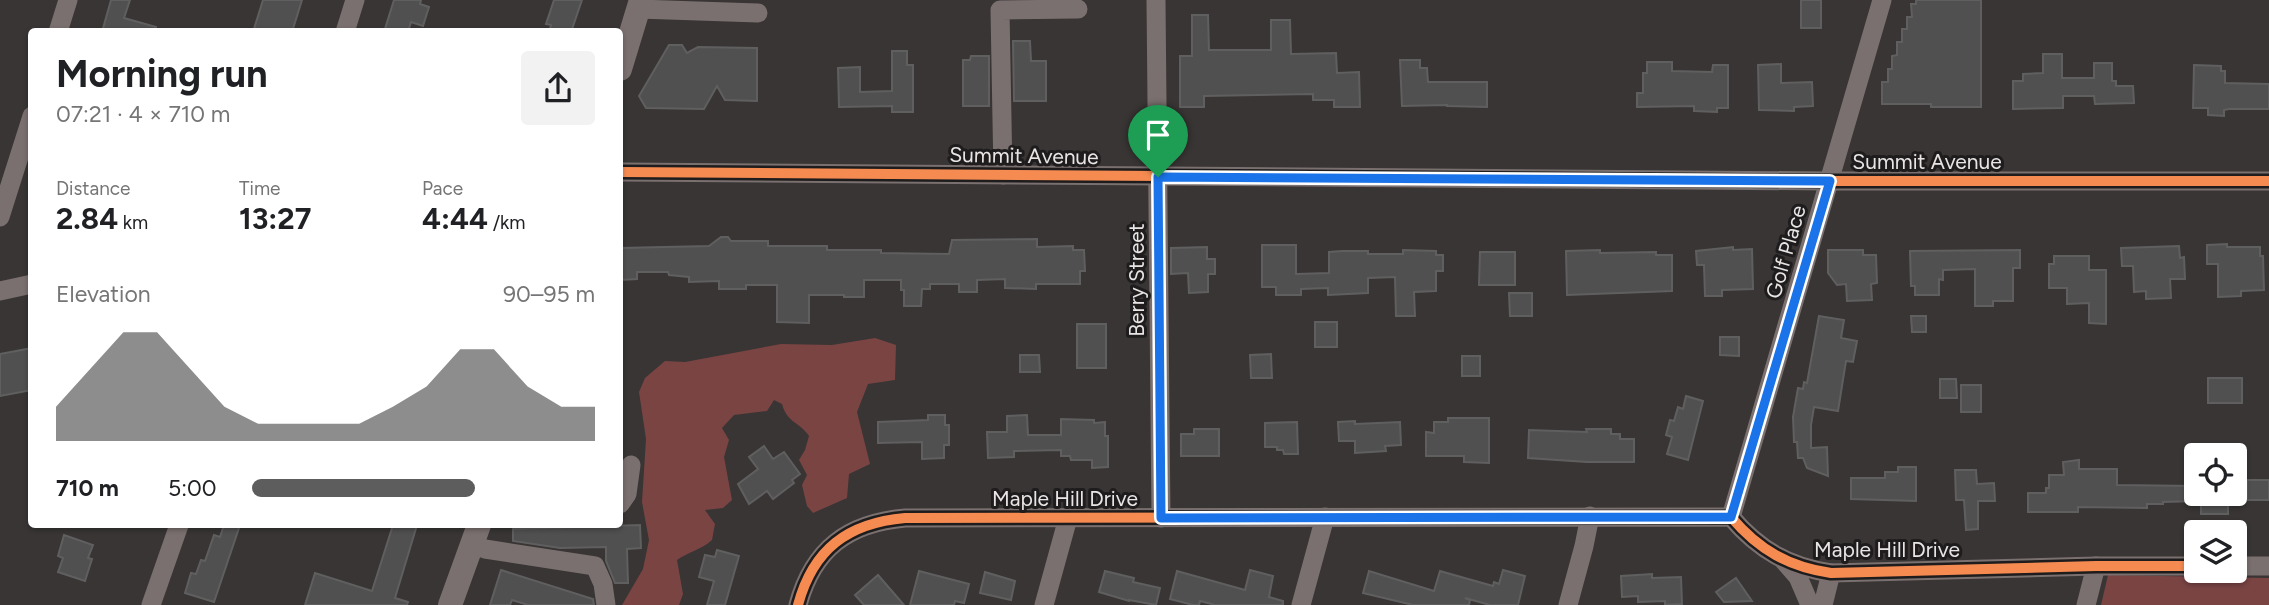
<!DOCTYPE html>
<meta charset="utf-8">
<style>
:root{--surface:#fff;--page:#f2f2f2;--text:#202124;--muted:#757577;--accent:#5e5d5e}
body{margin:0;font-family:Figtree,sans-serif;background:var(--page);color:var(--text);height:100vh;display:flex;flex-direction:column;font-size:26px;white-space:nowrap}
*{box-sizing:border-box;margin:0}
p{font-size:23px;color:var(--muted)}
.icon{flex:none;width:38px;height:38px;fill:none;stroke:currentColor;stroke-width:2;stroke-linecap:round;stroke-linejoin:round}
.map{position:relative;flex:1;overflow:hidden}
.sheet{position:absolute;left:28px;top:28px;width:595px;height:500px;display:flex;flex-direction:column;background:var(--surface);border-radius:7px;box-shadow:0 2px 5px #0004}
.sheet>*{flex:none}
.controls{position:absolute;left:2184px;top:443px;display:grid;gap:14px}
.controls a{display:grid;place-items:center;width:63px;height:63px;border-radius:7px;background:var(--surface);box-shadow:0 2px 5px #0004;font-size:35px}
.pin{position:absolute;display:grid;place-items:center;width:60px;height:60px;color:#fff;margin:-72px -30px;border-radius:50% 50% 50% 0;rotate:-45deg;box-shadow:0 0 7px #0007}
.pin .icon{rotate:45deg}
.round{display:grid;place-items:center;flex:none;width:74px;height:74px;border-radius:7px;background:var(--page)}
.summary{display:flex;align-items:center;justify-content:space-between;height:119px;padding:0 28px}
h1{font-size:38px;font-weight:700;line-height:52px}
.metrics{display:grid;grid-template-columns:repeat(3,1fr);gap:10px;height:119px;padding:7px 28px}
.metrics div{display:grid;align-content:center}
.metrics b{font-size:30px;font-weight:700}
.metrics small{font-size:19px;font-weight:400}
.metrics p{font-size:19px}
.chart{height:196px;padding:14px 28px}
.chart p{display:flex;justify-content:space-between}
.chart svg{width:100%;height:126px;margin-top:7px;fill:var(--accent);opacity:.7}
ul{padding:0 28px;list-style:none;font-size:23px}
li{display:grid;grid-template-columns:112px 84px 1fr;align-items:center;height:52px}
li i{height:18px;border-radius:9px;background:var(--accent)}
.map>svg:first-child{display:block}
.green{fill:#7a4443}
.building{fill:#515050;stroke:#605f5f;stroke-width:2}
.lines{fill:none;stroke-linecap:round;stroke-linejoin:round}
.minor{stroke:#7a706f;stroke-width:19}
.major{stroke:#7b7070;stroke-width:24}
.cycleway-casing{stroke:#1e1c1c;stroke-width:15}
.cycleway{stroke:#f68b52;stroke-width:10}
.route-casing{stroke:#fff;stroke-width:14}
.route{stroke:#1a73e8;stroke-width:9}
.labels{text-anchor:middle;stroke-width:6;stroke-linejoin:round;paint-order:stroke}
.street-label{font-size:21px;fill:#e8e5e4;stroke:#1e1c1c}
</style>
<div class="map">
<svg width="2269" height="605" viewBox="0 0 2269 605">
<rect width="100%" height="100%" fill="#383534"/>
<g class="green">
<path d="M875 338 896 345 895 380 868 384 857 412 870 464 849 474 847 498 813 513 807 506 802 485 807 475 799 460 805 450 809 436C800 422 787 423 782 404L774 400 767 411 734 415 722 428 729 440 724 457 732 500 723 508 705 510 715 524 712 540C701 550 688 552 677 560L683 594 679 605H622L643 569 649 540 642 502 646 439 639 392 645 378 665 361 685 362 781 344 832 345Z"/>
<path d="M2108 575 2269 578V605H2101Z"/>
</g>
<g class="building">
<path d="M111 0H130L124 18 156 27 155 32H102Z"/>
<path d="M263 0H302L292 32H253Z"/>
<path d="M394 0H421L420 4 429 7 423 26 411 22 408 32H384Z"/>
<path d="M554 0H582L571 32H549L551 25 546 24Z"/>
<rect x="1801" y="0" width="20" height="28"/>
<path d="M1916 0H1981V107H1931V104H1882V82H1888V69H1892V56L1897 55V42H1902V29H1907V17H1912L1911 4H1916Z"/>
<path d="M1192 15H1208L1209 50H1271V20H1290L1291 54 1336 53 1337 73 1359 72 1360 107H1334V100H1313V94L1204 96V107H1180V56H1192Z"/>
<path d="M1013 41H1030L1031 61H1046V101H1014Z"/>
<path d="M669 45H682L687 53 698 47 757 48V101L725 100 717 86 704 109 646 108 639 96Z"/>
<path d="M892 51H907V65H913V112H892V106L839 107 838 68 860 67V92L892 91Z"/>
<path d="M2043 54H2062V78H2094V63H2112V81H2116V86H2133L2134 103 2095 104 2094 96H2063V108L2013 109V81H2023V74L2043 73Z"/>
<path d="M971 56H989V106H963V60H970Z"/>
<path d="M1400 60H1420V68H1427L1428 82H1487V107L1447 106V105L1402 106Z"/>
<path d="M1647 62H1672V71L1712 72 1713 65H1728V108H1717V112L1694 111V106L1637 107V93H1643V73H1647Z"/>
<path d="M1781 64V83L1812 82 1813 106 1794 107V111L1759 110 1758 65Z"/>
<path d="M2194 65 2221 66V71H2225V83L2269 84V109H2229L2224 110V116L2208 115V108H2193Z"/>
<path d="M721 237H728L731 241H768V246H827V250H881V253L949 254 952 240 1037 239V247L1073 246V250H1084L1085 271H1080V284H1036V289L1005 288V279L977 280V292H959V284H930V289H922L921 306H904V290H901V280H864V297H844V295H809V323L777 322V285H746V289H719V281L689 282V277L669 275 668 272H637V279L620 280V248L709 246Z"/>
<path d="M2227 244V247H2260V256H2263L2264 290 2241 291V296L2218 297V264H2207V245Z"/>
<path d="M1262 245H1296V274L1329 273V252L1342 251H1368V254H1403V250L1436 251V255H1443V271H1436V291L1414 292 1415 316H1396L1395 277 1368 278V293L1328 295V288L1301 289V295H1276V287H1262Z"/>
<path d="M2179 246 2180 258 2184 257 2185 279H2170L2171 298 2146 299V291L2134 292 2133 266H2122L2121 248Z"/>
<path d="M1207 247V259H1215V274H1208V292L1189 293 1188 273 1171 274V248Z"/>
<path d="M1733 247V250L1752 249 1753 289 1722 290V296H1705L1704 265H1697L1696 251Z"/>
<path d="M1600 250V253L1656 252V255H1672V291L1567 295 1566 251Z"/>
<path d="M1828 250H1863V255H1876L1877 283 1871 284 1872 300 1847 301 1846 284 1837 285 1828 273Z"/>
<path d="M2020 250V268H2013V301H1993V306H1975V269L1943 270V280L1939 279V295H1915V286H1911L1910 251Z"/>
<path d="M1480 252H1515V285H1479Z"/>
<path d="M2054 256H2089V270H2106V324L2089 323V303L2067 304V288H2049V264H2054Z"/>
<path d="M1509 293H1532V316H1510Z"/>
<path d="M1819 316 1844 320 1841 338 1857 341 1853 362 1846 361 1838 411 1814 407 1811 425V448L1827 447 1828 476 1807 468 1803 458H1798L1797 442H1794L1793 417 1798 388 1803 389 1804 382 1807 383Z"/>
<path d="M1911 316H1926V332H1912Z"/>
<rect x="1315" y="322" width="22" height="25"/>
<rect x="1077" y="324" width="29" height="44"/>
<path d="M1720 337H1739V356L1720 355Z"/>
<path d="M32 348V390L0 396V354Z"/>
<path d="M1271 354 1272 378H1251L1250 355Z"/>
<path d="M1020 355H1039L1040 372H1020Z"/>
<rect x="1462" y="356" width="18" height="20"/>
<rect x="2208" y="378" width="34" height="25"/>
<path d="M1940 379H1956L1957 398H1940Z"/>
<rect x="1961" y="385" width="20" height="27"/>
<path d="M1686 396 1703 401 1688 460 1667 454 1672 437 1666 435 1670 420 1674 421 1678 407 1683 409Z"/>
<path d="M928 415H945V425H949V445H944V458L922 459V442L878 443V422L928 420Z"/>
<path d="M1027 415 1028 435H1061V419L1094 420V423L1105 422V436H1108V467L1092 468V460H1071L1070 456H1061V450L1014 451V457L988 458 987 432H1007V416Z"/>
<path d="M1448 418H1489V463L1464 462V456H1426V432L1434 433V422H1448Z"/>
<path d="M1355 421V424L1400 422 1401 445 1385 446 1386 451 1355 453V441H1339L1338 422Z"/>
<path d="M1297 422 1298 454H1284L1283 450H1277V447H1265V423Z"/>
<path d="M1194 429H1219V456H1181V434H1194Z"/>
<path d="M1586 429H1611V434H1620V439H1634V462H1587L1528 458 1529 430 1587 432Z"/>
<path d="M764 446 773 459 784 452 800 474 792 480 794 483 773 499 767 491 749 504 738 484 758 469 749 457Z"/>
<path d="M2079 460V469H2117V485L2196 486V501L2163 502V504H2147V508L2078 507V512H2028V493H2046V488H2049V475H2064L2063 462Z"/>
<path d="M1898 467H1916V501L1851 499V478H1885V472H1898Z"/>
<path d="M1955 470H1976L1977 484 1994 483 1995 501H1978V529L1966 530 1964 500H1956Z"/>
<rect x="2247" y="480" width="22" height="20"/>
<rect x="2201" y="494" width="27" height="20"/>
<path d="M224 525H240L214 602 185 593 191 573 196 574 201 560 205 561 214 535 220 537Z"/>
<path d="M393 525H417L395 598 408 602 407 605H305L315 573 372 591Z"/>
<path d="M640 525 641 548 627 549 628 583H615L606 561V547L560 548 513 541V529Z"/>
<path d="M64 535 93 545 88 558 92 559 85 581 58 572 63 558 58 556Z"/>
<path d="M717 550 739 556 725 605H707L714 581 699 577 705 555 715 557Z"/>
<path d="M501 570 593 599 594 605H528L512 600 510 605H490Z"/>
<path d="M1250 570 1273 576 1269 597 1283 601V605H1215L1200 601 1199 605H1193L1170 599 1177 571 1245 590Z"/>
<path d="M1503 570 1525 576 1518 605H1490L1465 598 1470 600 1469 605H1413L1363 593 1369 571 1434 591 1440 571 1493 586 1494 582 1499 584Z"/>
<path d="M919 571 969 584 964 603 955 601 954 605H910Z"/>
<path d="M1105 571 1134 578 1133 582 1160 588 1156 605 1129 600V601L1099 592Z"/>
<path d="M985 572 1015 581 1011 600 980 593Z"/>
<path d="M1652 574V578L1681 577 1682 604 1665 605V601L1638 602V596L1622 597 1621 576Z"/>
<path d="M878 575 904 605H864L855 595Z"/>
<path d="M1736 578 1752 601 1724 602 1716 592Z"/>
</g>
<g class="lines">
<g class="minor">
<path d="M1156 0 1161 518"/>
<path d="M638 9 758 13"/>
<path d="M58 32 68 0"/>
<path d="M345 32 355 0"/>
<path d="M620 172 1830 181H2269"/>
<path d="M1003 175 1000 10 1078 9"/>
<path d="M0 217 32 116"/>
<path d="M0 291 32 284"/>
<path d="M620 504 627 494 631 465"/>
<path d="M1731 517 1882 0"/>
<path d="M472 545 485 549 595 566 603 584 606 605"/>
<path d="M1784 561 1798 577 1810 605"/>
<path d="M2235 566H2269"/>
<path d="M151 605 179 525"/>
<path d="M798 605C813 549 848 523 905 518L1731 517C1759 550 1789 567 1831 573L2096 566H2196"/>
<path d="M1044 605 1068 518"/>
<path d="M1301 605 1325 517"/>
<path d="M1568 605 1584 546 1590 516"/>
<path d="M1823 605 1831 573"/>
<path d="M2086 605 2096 566"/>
</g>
<g class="major">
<path d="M620 69 641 0"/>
<path d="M450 605 479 525"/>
</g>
<g class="cycleway-casing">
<g id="cycleway">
<path d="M620 172 1830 181H2269"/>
<path d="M798 605C813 549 848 523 905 518L1731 517C1759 550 1789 567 1831 573L2096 566H2196"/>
</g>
</g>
<use href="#cycleway" class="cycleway"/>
</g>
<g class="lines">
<g class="route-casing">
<path id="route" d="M1158 177 1830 181 1731 517 1161 518Z"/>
</g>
<use href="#route" class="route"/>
</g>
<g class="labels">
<g class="street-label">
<text transform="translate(1024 156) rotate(1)" y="7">Summit Avenue</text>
<text x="1927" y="169">Summit Avenue</text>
<text transform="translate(1786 252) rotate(-74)" y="7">Golf Place</text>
<text transform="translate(1137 280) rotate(-90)" y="7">Berry Street</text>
<text x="1065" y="506">Maple Hill Drive</text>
<text x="1887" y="557">Maple Hill Drive</text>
</g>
</g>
</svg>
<div class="controls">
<a><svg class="icon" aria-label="locate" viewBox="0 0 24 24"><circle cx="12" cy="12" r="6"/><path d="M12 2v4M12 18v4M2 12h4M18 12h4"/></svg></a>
<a><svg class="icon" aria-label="layers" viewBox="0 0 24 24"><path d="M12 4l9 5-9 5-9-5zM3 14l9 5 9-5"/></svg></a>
</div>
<div class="pin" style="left:1158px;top:177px;background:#1e9e55"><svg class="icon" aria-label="arrive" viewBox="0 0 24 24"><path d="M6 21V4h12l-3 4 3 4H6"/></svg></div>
<section class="sheet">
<div class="summary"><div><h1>Morning run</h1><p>07:21 · 4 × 710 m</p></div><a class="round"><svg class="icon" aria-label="share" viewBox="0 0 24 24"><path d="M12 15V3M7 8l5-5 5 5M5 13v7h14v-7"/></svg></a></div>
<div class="metrics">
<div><p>Distance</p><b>2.84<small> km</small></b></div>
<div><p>Time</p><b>13:27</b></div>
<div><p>Pace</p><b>4:44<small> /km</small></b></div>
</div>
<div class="chart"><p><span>Elevation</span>90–95 m</p>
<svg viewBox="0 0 160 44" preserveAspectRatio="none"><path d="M0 44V32L10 19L20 6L30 6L40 19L50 32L60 38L70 38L80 38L90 38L100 32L110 25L120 12L130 12L140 25L150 32L160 32V44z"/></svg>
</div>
<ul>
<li><b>710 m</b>5:00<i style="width:65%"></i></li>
</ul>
</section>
</div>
